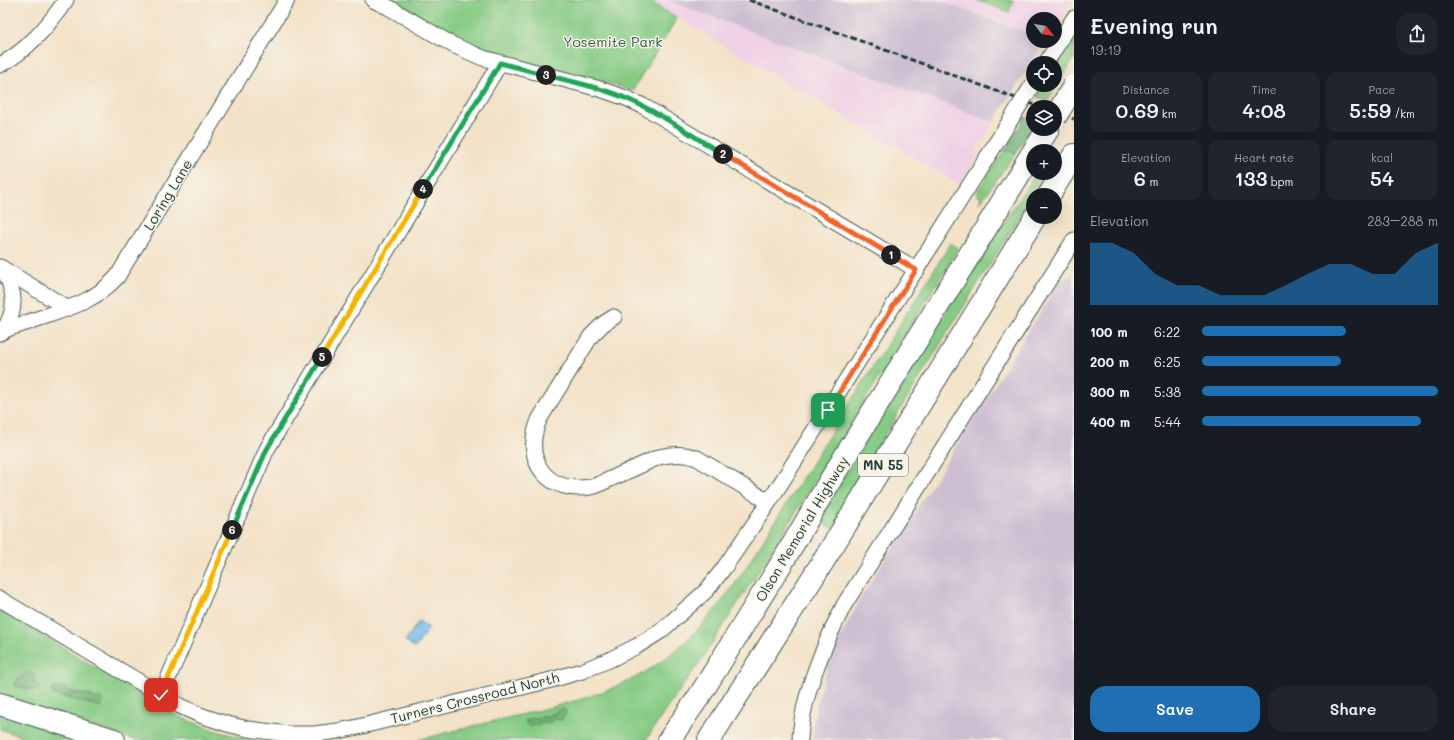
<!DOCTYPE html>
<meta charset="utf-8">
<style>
:root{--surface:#171b24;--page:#20242c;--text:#f1f3f6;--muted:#9ea1a6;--accent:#1f6fb2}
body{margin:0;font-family:Mali,sans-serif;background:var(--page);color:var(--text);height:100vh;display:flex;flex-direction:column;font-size:15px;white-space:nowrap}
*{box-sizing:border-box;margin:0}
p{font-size:13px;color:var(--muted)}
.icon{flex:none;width:22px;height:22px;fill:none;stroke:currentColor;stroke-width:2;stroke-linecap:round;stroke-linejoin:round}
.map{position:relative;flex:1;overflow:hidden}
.drawer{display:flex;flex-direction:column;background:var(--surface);width:380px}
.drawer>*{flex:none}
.needle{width:26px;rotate:121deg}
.fabs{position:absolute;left:1026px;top:12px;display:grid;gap:8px}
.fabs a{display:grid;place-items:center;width:36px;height:36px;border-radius:50%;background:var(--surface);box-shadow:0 4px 16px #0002;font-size:20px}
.pin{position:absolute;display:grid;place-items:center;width:34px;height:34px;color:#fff;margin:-17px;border-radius:8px;box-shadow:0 2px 6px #0006}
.km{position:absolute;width:20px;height:20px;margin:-10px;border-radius:50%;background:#222;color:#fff;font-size:11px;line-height:20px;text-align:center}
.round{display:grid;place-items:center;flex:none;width:42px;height:42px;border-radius:16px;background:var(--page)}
.overview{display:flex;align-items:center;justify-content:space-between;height:68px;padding:0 16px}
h1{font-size:22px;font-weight:600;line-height:30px}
.metrics{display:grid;grid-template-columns:repeat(3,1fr);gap:6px;height:68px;padding:4px 16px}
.metrics div{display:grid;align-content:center;border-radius:10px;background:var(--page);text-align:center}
.metrics b{font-size:20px;font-weight:600}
.metrics small{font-size:11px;font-weight:400}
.metrics p{font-size:11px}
.chart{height:112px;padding:8px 16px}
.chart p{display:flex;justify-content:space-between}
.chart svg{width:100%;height:72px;margin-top:4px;fill:var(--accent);opacity:.7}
.action{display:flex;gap:8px;margin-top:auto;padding:8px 16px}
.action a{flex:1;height:46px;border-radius:16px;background:var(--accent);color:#fff;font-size:16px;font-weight:600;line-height:46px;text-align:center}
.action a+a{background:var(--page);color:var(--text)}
ul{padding:0 16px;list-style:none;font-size:13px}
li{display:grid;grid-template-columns:64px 48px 1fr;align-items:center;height:30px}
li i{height:10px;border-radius:5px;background:var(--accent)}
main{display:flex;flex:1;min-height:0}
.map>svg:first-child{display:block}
.built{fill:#efd0e5}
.industrial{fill:#cdbed2}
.green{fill:#86cb84;stroke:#52845c;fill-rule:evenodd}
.forest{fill:#6caf72;stroke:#467653}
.water{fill:#74b7e9;stroke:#4a7a8e}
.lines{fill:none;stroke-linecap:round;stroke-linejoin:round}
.minor-casing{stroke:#3f564a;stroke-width:17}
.highway-casing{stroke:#3f564a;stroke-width:24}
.minor{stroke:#fff;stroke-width:15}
.highway{stroke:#fff;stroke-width:22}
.rail{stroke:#1f3d34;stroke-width:3;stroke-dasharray:6 3;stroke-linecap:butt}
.minor-bridge-casing{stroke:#3f564a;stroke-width:17;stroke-linecap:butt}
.highway-bridge-casing{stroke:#3f564a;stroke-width:24;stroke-linecap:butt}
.minor-bridge{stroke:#fff;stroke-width:15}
.highway-bridge{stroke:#fff;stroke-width:22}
.split-1-casing{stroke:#fff;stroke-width:8}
.split-2-casing{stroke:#fff;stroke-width:8}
.split-3-casing{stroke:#fff;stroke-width:8}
.split-4-casing{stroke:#fff;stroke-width:8}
.split-5-casing{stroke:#fff;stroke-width:8}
.split-6-casing{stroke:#fff;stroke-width:8}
.split-7-casing{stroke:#fff;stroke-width:8}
.split-1{stroke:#f0652b;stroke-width:5}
.split-2{stroke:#f0652b;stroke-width:5}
.split-3{stroke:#22a559;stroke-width:5}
.split-4{stroke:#22a559;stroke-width:5}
.split-5{stroke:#f5b400;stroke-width:5}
.split-6{stroke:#22a559;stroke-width:5}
.split-7{stroke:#f5b400;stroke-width:5}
.labels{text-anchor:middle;stroke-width:3;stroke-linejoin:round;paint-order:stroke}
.shield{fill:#f7f3e8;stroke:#60746a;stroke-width:1}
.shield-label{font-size:13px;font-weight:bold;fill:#1f3d34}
.park-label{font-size:14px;fill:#345944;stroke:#f7f3e8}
.street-label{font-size:14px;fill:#1f3d34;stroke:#f7f3e8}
</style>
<main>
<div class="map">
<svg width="1074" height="740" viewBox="0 0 1074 740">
<rect width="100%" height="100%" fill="#f7f3e8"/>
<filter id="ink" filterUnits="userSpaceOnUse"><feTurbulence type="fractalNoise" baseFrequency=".025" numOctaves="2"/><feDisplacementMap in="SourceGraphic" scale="8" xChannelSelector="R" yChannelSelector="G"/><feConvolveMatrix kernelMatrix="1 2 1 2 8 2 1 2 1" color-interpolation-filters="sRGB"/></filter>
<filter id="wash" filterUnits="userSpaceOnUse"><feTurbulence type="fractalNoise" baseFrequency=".012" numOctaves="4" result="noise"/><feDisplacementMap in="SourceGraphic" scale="16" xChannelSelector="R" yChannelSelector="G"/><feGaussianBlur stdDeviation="0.9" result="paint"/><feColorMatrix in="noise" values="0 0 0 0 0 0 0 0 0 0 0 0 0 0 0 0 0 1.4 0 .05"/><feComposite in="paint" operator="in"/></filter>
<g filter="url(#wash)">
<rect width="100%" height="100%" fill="#f3e2c8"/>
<g class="built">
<path d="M647 0H667L994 122 976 151 980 153 960 185Z"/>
<path d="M938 0H1073L1055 30V19H1033V35Z"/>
</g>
<g class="industrial">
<path d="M667 0H938L1033 35V41H1045L994 122Z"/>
<path d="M1070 276H1074V740H812L816 706 830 657 859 601 1060 281Z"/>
</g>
<g class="green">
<path d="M394 0H647L677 18 632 91 608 83 506 57 480 48 464 42Z"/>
<path d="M976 0H1013L1009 12Z"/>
<path d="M1074 37V58L1047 102 1037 97 1045 85H1055V69Z"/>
<path d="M1005 150 1016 153 979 204 981 197 976 194Z"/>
<path d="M1036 173H1046L853 486 858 489 833 529 820 521 841 481 962 287Z"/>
<path d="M951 243 958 249 793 517 702 659 669 705 646 740H418C453 731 489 722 524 714 564 704 605 695 642 674 685 649 718 610 745 569Z"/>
<path d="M0 610 177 716 216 731 251 740H135L0 697ZM56 688 74 693 92 696 102 706 52 694Z"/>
<path d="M0 711 91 740H31L0 729Z"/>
</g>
<g class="forest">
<path d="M1025 117 1033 119V125L1016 153 1005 150Z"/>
<path d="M28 673 33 674 35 680 39 685V691L15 686C17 678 20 676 28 673Z"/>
<path d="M56 687 59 689 64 687C72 697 86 691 95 698L100 697 102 701V707L52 694V689Z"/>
<path d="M562 708 566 711V714L561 720 555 719C550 723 547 725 540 722L538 725 534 726 533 724 530 726H528L525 721C529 718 543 716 548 717L550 714H554L556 711Z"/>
</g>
<path class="water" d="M419 621 429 628 415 648 405 641Z"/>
</g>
<g filter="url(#ink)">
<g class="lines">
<g class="minor-casing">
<g id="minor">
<path d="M373 0 388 7 453 45 483 58 600 89 626 98 643 106 917 270"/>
<path d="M1046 63 1074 18"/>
<path d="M0 65C28 50 48 26 66 0"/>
<path d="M0 267 67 308"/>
<path d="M3 269C15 291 18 309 3 331"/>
<path d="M614 317 603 324 591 336 540 418C520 461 549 497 595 486L659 457C673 454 683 453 697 458L769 502"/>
<path d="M0 333C7 328 17 326 26 323 60 310 92 305 117 277L287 0"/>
<path d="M0 599 180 706 200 715 227 724 248 729 288 734H314L338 731 358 727 551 680 582 671 609 660 637 646 661 631 707 590 724 568 769 502 988 156"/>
<path d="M161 695 267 449 500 63"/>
<path d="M800 740C802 695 824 645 844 605L1074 240"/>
</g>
</g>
<g class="highway-casing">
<g id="highway">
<path d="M1034 151 1048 129"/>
<path d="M1049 195 1074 155"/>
<path d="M0 704 114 740"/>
<path d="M669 740 700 695 786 556 831 479 1033 152"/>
<path d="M709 740 824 560 1035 217"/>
</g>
</g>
<use href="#minor" class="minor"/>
<use href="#highway" class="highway"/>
<g class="rail">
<path d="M749 0 1040 107"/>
<path d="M1055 112 1074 119"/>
</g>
<g class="minor-bridge-casing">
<path id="minor-bridge" d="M988 156 1033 84"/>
</g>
<g class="highway-bridge-casing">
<path id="highway-bridge" d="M1055 117 1074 86"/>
</g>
<use href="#minor-bridge" class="minor-bridge"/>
<use href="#highway-bridge" class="highway-bridge"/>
</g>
</g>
<g class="lines" filter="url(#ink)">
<g class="split-1-casing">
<path id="split-1" d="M828 410 916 270 891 255"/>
</g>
<g class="split-2-casing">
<path id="split-2" d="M723 154 891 255"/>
</g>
<g class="split-3-casing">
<path id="split-3" d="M546 75C573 82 600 87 625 98 659 112 692 136 723 154"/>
</g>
<g class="split-4-casing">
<path id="split-4" d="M423 189 500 63 546 75"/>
</g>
<g class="split-5-casing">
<path id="split-5" d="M322 357 423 189"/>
</g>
<g class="split-6-casing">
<path id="split-6" d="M232 530 267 449 322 357"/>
</g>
<g class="split-7-casing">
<path id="split-7" d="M161 695 232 530"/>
</g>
<use href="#split-1" class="split-1"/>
<use href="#split-2" class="split-2"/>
<use href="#split-3" class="split-3"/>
<use href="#split-4" class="split-4"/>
<use href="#split-5" class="split-5"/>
<use href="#split-6" class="split-6"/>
<use href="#split-7" class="split-7"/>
</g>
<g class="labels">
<rect class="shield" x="858" y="454" width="50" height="22" rx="3"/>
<g class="shield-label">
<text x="883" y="470">MN 55</text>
</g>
<g class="park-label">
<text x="613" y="47">Yosemite Park</text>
</g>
<g class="street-label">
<text transform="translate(168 195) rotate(-59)" y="5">Loring Lane</text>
<text transform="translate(802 529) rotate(-59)" y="5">Olson Memorial Highway</text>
<text transform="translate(475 698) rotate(-14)" y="5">Turners Crossroad North</text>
</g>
</g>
</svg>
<div class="fabs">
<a><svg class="needle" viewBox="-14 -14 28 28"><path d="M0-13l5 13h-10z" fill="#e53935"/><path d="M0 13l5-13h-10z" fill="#9ea1a6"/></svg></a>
<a><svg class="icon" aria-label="locate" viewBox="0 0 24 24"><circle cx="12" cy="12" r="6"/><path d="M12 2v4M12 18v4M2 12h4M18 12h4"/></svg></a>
<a><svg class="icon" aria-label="layers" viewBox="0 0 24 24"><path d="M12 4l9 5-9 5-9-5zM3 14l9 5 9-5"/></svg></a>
<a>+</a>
<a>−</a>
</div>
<div class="pin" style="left:828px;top:410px;background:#1e9e55"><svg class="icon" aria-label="arrive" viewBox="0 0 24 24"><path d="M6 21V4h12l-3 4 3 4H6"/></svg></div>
<div class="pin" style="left:161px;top:695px;background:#d93025"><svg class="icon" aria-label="check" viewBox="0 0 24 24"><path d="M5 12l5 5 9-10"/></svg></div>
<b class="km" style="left:891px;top:255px">1</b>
<b class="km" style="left:723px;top:154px">2</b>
<b class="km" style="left:546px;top:75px">3</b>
<b class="km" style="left:423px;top:189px">4</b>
<b class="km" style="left:322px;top:357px">5</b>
<b class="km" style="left:232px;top:530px">6</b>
</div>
<section class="drawer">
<div class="overview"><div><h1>Evening run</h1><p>19:19</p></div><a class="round"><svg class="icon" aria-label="share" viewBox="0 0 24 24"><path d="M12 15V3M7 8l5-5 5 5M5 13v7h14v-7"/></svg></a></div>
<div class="metrics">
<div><p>Distance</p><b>0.69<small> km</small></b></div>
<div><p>Time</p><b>4:08</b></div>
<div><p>Pace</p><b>5:59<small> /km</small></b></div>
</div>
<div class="metrics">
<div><p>Elevation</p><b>6<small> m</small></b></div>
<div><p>Heart rate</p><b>133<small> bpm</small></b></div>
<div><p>kcal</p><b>54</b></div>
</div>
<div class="chart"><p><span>Elevation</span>283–288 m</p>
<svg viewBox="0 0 160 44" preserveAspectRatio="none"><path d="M0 44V6L10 6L20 12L30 25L40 32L50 32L60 38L70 38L80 38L90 32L100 25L110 19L120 19L130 25L140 25L150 12L160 6V44z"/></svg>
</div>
<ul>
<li><b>100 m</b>6:22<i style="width:61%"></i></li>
<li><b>200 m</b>6:25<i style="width:59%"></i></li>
<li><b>300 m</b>5:38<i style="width:100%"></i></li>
<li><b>400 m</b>5:44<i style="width:93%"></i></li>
</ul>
<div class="action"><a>Save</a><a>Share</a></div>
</section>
</main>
